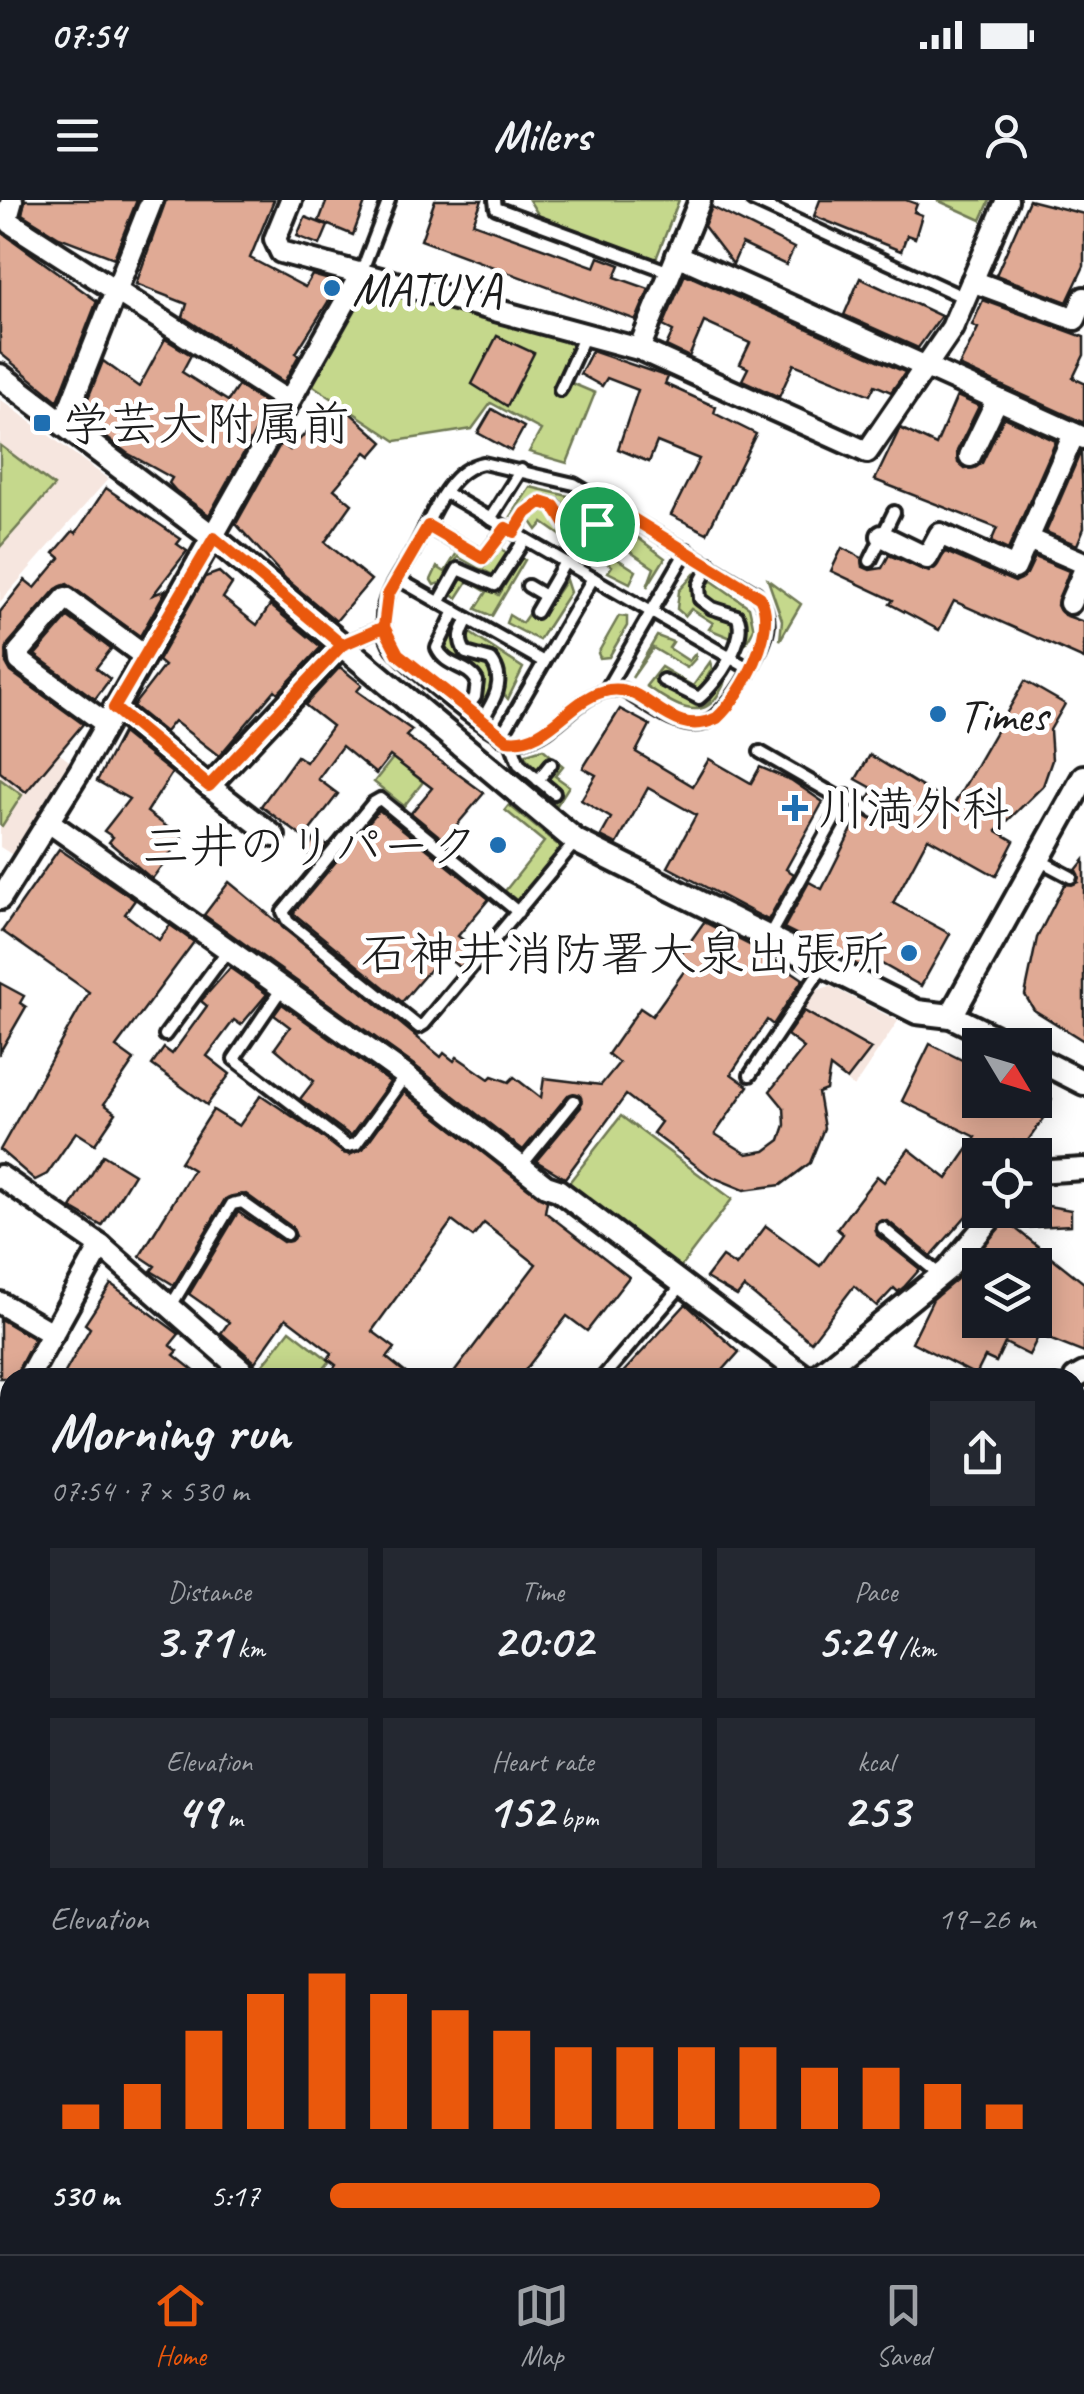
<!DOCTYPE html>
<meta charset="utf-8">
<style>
:root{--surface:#171b24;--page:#242831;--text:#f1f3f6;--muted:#9ea1a6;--line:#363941;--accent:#ea580c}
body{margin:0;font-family:Caveat,"Klee One",sans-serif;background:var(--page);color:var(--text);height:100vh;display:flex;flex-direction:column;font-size:38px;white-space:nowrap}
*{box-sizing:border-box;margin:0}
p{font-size:32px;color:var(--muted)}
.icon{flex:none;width:55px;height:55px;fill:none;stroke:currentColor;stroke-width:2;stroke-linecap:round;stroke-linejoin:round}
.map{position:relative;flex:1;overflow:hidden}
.drawer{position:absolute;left:0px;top:1168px;width:1085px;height:888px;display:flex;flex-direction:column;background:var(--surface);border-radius:30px 30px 0 0;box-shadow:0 5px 25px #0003}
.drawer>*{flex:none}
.needle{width:65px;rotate:128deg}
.tools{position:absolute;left:962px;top:828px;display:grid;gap:20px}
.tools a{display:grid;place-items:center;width:90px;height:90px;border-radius:0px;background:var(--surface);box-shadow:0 5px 25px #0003;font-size:50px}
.pin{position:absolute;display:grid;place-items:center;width:85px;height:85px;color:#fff;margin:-42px;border:5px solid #fff;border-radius:50%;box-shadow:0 2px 10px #0007}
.round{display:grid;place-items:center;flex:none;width:105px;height:105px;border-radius:0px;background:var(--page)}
.head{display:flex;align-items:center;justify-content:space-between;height:170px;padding:0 50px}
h1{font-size:55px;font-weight:700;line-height:75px}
.metrics{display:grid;grid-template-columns:repeat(3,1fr);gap:15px;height:170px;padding:10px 50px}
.metrics div{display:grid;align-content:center;border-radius:0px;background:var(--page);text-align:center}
.metrics b{font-size:50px;font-weight:700}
.metrics small{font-size:28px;font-weight:400}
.metrics p{font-size:28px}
.chart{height:280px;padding:20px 50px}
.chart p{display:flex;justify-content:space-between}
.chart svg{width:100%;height:180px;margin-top:10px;stroke:var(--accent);stroke-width:6}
ul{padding:0 50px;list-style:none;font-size:32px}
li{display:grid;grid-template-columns:160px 120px 1fr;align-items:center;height:75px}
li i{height:25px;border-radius:12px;background:var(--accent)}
.status{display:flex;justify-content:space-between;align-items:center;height:70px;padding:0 50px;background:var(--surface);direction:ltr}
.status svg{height:28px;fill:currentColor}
header{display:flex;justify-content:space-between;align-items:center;height:130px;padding:0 50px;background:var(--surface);font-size:45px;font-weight:700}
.tabs{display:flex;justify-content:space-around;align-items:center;height:140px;border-top:2px solid var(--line);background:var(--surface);font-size:28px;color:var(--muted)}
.tabs a{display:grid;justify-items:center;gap:5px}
.tabs .current{color:var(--accent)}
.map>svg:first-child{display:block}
.built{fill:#f6e6df}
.green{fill:#c5d88c;stroke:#707a54;stroke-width:2.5}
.building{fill:#e0aa95;stroke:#1c1c1c;stroke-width:2.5;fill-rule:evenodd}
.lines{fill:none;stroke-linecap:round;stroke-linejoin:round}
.service-casing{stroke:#1c1c1c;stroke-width:18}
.pedestrian-casing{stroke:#1c1c1c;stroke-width:21}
.minor-casing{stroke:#1c1c1c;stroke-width:28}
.tertiary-casing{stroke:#1c1c1c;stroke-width:30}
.service{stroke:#fff;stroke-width:10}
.pedestrian{stroke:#fff;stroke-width:14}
.minor{stroke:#fff;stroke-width:20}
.tertiary{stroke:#fff;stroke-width:22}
.rail{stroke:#1c1c1c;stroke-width:8}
.route-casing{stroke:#fff;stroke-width:20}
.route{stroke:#ea580c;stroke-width:12}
.poi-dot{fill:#1f6fb2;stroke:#fff;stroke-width:4}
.labels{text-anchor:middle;stroke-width:10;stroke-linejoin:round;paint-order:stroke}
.poi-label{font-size:48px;fill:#1c1c1c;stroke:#fff;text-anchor:start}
</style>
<div class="status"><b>07:54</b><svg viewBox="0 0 49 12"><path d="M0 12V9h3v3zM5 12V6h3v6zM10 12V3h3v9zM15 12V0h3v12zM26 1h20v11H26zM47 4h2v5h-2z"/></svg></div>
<header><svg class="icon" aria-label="menu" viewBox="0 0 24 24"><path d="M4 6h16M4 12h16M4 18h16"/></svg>Milers<svg class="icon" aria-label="person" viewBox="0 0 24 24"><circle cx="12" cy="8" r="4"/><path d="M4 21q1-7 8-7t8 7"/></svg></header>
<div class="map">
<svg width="1084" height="2054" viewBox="0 0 1084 2054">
<rect width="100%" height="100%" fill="#fff"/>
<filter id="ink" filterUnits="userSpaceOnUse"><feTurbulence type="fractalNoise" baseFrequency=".01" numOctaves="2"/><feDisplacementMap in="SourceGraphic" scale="20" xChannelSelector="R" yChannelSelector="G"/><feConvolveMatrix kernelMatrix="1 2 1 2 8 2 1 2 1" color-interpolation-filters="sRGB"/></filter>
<g filter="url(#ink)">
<g class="built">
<path d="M0 199 108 279 0 402Z"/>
<path d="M0 508 73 564 16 657 0 647Z"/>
<path d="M830 786 898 821 854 887 787 836 815 791Z"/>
<path d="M0 1995 10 1997V2045H285L335 2054H0Z"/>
</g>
<g class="green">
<path d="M529 0H679L656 59 541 19Z"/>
<path d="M937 0H990L981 20Z"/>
<path d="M374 86 585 143 569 182 595 193 567 263 529 252 541 230 491 203 472 229 396 241 309 183 360 94Z"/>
<path d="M0 245 54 286 0 347Z"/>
<path d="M530 287 568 296 596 315 591 323 575 325C564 309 554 286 530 300 522 304 519 312 512 315Z"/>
<path d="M537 310 553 312C567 340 586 346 608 322L613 324 602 349 636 371 630 383 608 372 612 366 587 350 582 356 563 344 566 339 543 323 537 330 530 320Z"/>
<path d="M629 331 665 358 647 387 654 368 619 344Z"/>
<path d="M501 348 508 355 495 376 458 357 443 382 434 385 431 380 437 367 445 372 458 351 484 367Z"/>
<path d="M521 358 525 360 492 416 476 409 487 392 468 381 457 398 452 395 464 375 499 395Z"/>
<path d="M695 373C686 405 701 410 729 417L735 426 731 438 709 429 713 423 691 409 685 416 677 409 679 391Z"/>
<path d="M566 380 570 392 539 440 506 423 509 415 522 423 529 413 539 419Z"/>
<path d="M768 380 801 404 780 440 782 420Z"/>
<path d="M712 381 749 407 754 429 744 446C758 396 729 415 705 396L704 386Z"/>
<path d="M619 416 627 417V426L609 457 600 458 598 453Z"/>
<path d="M452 433 463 456 490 466 493 482 483 506 479 471 445 453V442Z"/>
<path d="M470 433 523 468 508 499 501 491 502 472 496 458 467 446 464 437Z"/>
<path d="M657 436 673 442 669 448 689 461 695 454 696 458 687 468 653 448 632 478Z"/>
<path d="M710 462 712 468 699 492 662 473 656 482 698 507 709 502 725 473C726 482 723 487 718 495 699 525 667 500 646 486L661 467 693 486Z"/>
<path d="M543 549 563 566 555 576 569 586 557 605 553 601 561 590 548 579 558 565 549 558 538 570 523 555Z"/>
<path d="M393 558 423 582 404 606 374 582Z"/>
<path d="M0 579 22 595 2 626 0 625Z"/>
<path d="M509 605 563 649 520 703 505 691 544 642 505 610Z"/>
<path d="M621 916 732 999 679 1069 568 984Z"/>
<path d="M290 1130 330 1161 317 1177H268L259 1170Z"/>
<path d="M0 2026 10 2030V2045H48L71 2054H0Z"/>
</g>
<g class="building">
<path d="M25 0H137L114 58 59 37 22 14Z"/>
<path d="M166 0H274L250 58 305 87 312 75 340 83 296 153 299 155 284 182 183 117 187 104 136 84Z"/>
<path d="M327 0H366L353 35 319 21Z"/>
<path d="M435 0H482L473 23 595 67 599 57 620 65 615 77 649 89 636 120 421 40Z"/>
<path d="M820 0H906L917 4 914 12 922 15 915 38 907 35 901 51 814 16Z"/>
<path d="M1029 0 1084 14V66L1067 102 996 75Z"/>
<path d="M712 7 794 48 786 65 742 44 733 64 704 26Z"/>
<path d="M305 17 328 26 320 45 297 36Z"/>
<path d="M0 31 97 101 58 201 0 153Z"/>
<path d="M685 74 905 172V173L891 192 875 185 870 195 794 164 779 197 742 180 748 168 740 164 750 143 704 122 689 157 666 146 673 131 663 126Z"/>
<path d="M860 78 941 116 918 148 844 115Z"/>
<path d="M983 100 1084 137V155L1073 178 1084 183V223L959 166 978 128 972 125Z"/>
<path d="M497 136 534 153 507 206 472 184Z"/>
<path d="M165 139 191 155 182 172 228 201 238 186 270 206 209 315 176 291 169 283 172 278 127 253 80 218 103 161 139 187Z"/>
<path d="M592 151 668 177 665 184 716 207 714 213 756 234 707 333 671 315 699 259 657 242 649 262 618 249 638 190 607 178 602 186 580 174Z"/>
<path d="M957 196 979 206 957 251 958 263 965 269 982 263 1004 217 1056 241 1008 350 991 342 997 328 875 280 900 228 936 245Z"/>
<path d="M492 209 524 227 511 251 478 233Z"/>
<path d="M348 211 383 242 371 256 366 252 334 289 352 304 325 342 371 380 336 421 286 379 236 324 281 243 290 250 313 225 326 236Z"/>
<path d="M1081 251 1084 328 1077 345 1046 332Z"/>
<path d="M106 288 181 339 177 344 187 351 153 395 166 390 140 436 67 384 56 389 8 444 6 463 11 472 83 524 26 592 0 572V412L25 380 35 388 60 358 54 353 73 331 76 333Z"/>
<path d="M842 348 862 358 863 367 870 370 882 368 889 355 929 372 946 352 1015 382 1027 374 1035 357 1069 371 1057 405 1064 415 1084 422V459L954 401 939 430 890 404 893 400 831 371Z"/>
<path d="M219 372 232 384 223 398 257 425 270 405 321 447 278 493 275 490 219 556 174 521 165 532 133 506 164 466 158 461 205 377Z"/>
<path d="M68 417 111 449 96 468 110 479 95 499 35 455Z"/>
<path d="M340 467 362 485 357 491 412 530 406 536 484 593 444 640 411 613 432 588 390 556 376 574 342 546 318 579 338 594 304 638 261 606 297 556 306 562 332 526 305 505Z"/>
<path d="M1025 481 1065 504 1050 530 1052 560 1043 586 997 631 1014 641 996 676 928 638 893 703 950 734 921 786 866 755 860 766 784 728 809 682 822 689 860 613 879 624 888 618 887 610 869 598 874 589 856 579 870 555 953 606Z"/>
<path d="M620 509 650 525 636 552 693 586 709 559 751 583 760 567 791 580 823 602 786 669 794 674 768 720 668 667 696 615 648 588 617 644 601 636 611 618 581 600 596 575 583 568Z"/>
<path d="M122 533 172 573 147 612 182 638 152 679 109 642 113 637 104 631 129 599 97 581Z"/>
<path d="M379 610 489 699 458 736 475 749 460 768 443 754 402 802 293 713Z"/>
<path d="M316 637 327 645 315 660 305 651Z"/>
<path d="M59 649 135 700 125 714 159 740 170 725 194 742 116 847 134 860 104 904 116 913 95 944 76 932 47 974 35 980 0 950 89 792 2 731Z"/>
<path d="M1084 660V841L1034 810 1025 795 1037 738 1064 685 1078 682 1076 670Z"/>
<path d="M229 682 441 857 444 853 454 861 457 857 489 879 492 876 509 882 514 877 541 898 544 878 601 885 619 863 608 854 640 808 652 816 690 763 680 756 704 722 761 751 803 779 773 825 767 820 731 874 748 886 715 934 747 954 765 951 780 940 785 925 784 908 770 891 804 848 787 835 804 811 871 849 847 880 830 867 826 890 818 893 824 928 810 963 781 985 744 990 710 976 653 933 661 922 626 895 565 978 536 961 581 907 580 895H568L523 950 414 865 204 715Z"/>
<path d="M230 768 267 794 241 825 234 820 207 856 230 874 207 905 152 865 164 848 172 854 207 806 201 801Z"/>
<path d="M0 783 24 796 20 803 26 807 0 852Z"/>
<path d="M282 804 390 882 351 936 300 899 314 881 275 848 290 827 274 815Z"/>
<path d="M930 844 980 869V900H1051L1042 912 1045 917 1024 946 1014 941 1004 955H980V1000L931 1056 888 1021 876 1023 877 1035 920 1069 904 1087 898 1092 894 1088 877 1106 854 1086 811 1142 744 1087 737 1096 706 1078 722 1057 736 1066 766 1026 820 1066 843 1034 837 1029 851 1010 877 976 884 982 909 949 947 979 976 937 902 901Z"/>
<path d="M404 892 547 1001 545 1012 629 1077 587 1131 567 1116 519 1178H450L536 1064 484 1023 473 1037 452 1021 372 1131 395 1148 387 1158 412 1178H328L336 1165 328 1159 332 1153 286 1118 255 1162 221 1133 229 1122 189 1094 238 1012 283 1042 296 1036 292 1027 246 994 225 999 174 1085 151 1071 155 1066 140 1056 193 970 180 962 213 910 239 926 261 895 349 955 363 949Z"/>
<path d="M103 955 134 974 102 1026 71 1008Z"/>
<path d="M1037 1004 1071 1010V1025L1015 1028 1084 1083V1153L1039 1135 1029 1155 1005 1143 996 1162 985 1157 976 1175 912 1142 933 1099 957 1079 1011 1010H1035ZM980 1065H1035V1120H980Z"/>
<path d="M111 1084 179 1134 170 1145 178 1151 174 1155 203 1178H62L90 1128 85 1124Z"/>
<path d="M686 1104 739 1152 716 1178H618Z"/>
<path d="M0 1119 34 1139 14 1178H0Z"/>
</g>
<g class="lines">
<g class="service-casing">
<g id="service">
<path d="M495 0 496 8 670 72"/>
<path d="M752 0 965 98"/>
<path d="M361 73 389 0"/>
<path d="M560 190 585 135"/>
<path d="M483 263 574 284 756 393C764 404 770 416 767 430 763 453 725 520 701 524 675 529 645 502 623 490 579 483 557 543 515 541 491 540 410 469 393 449 387 441 384 430 383 420 381 396 402 371 414 350 430 321 446 270 483 263Z"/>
<path d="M446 293 748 468"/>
<path d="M490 319 521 270"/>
<path d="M427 326 483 358 506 328"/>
<path d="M514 332 526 313 541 302 555 306 566 325 577 331 594 327 609 304"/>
<path d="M870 361 894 312"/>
<path d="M398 379 544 462"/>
<path d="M528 386 545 396"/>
<path d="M439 403 458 369 495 385 525 339"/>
<path d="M455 411 437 448C446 468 467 464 477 481L475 497 465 510"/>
<path d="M536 412 565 362"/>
<path d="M468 419C461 432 457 439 466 453L491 460C508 481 492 504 480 523"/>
<path d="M344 444 384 427"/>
<path d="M663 480 699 498C717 483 749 438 737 416L712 408 700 399 699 385 710 364"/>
<path d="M606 490 687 350"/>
<path d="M500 538 593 378"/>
<path d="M510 540 519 564 554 593"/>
<path d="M760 552 845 601"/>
<path d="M538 580 551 564"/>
<path d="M1039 660 1071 677"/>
<path d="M518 712 380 599 373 603 283 712 288 722 419 827 424 824 576 641"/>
<path d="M768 738 847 596 880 615"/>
<path d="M282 788 234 859 347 946 356 944 405 876"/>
<path d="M165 835 228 750"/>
<path d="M750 875 823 766"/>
<path d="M521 966 574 901"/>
<path d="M883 1028 940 1075"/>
<path d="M171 1106 232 1004 242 1002 287 1034"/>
<path d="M602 1178 683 1084"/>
<path d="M0 1354 10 1360"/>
<path d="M0 1429 10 1435"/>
<path d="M0 1545 10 1551"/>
<path d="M1075 1752 1084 1754"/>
<path d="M1075 1833 1084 1835"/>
<path d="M0 1874 10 1869"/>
<path d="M0 1963 10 1933"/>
<path d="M629 2054 631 2045"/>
</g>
</g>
<g class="pedestrian-casing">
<g id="pedestrian">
<path d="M1075 1289 1082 1303"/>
<path d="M1075 1323 1084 1318"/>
<path d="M1084 1338 1078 1356 1084 1358"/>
</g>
</g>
<g class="minor-casing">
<g id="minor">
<path d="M12 0 7 18 11 23 289 202"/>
<path d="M291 0 275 39 281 52 639 149 867 252 952 128 1007 0"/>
<path d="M677 55 1084 238"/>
<path d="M972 81 1075 119 1084 98"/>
<path d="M639 149 700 0"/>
<path d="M64 222 152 0"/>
<path d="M970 256 997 200"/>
<path d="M882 336 927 358 940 334 1015 368 1074 234"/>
<path d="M1031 340 1084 363"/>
<path d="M1070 403 1084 371"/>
<path d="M114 508 209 586 342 445"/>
<path d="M105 523 20 461 19 452 66 398 143 455"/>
<path d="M209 586 274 636"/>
<path d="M49 622 406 876 546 986 558 990 807 1178"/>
<path d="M0 699 81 569 361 74"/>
<path d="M1035 972 1084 969"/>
<path d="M0 976 101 1046 251 1178"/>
<path d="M0 1103 53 1134"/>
<path d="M28 1178 101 1046"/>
<path d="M814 1178 947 1070 998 1010"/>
<path d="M1075 1178 1084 1173"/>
<path d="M0 1227 10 1209"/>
<path d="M0 1643 10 1638"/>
<path d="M0 1752 10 1748"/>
<path d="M0 1984 10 1986"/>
<path d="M1075 2042H1084"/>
<path d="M347 2045 388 2054"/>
<path d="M528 2054 530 2045"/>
<path d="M912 2054 1009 2045"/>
</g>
</g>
<g class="tertiary-casing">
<g id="tertiary">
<path d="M0 176 214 338 576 641 917 812 951 816 1010 845"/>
<path d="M951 816 1084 577"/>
<path d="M1035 858 1084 883"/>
<path d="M1075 1586 1084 1588"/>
</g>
</g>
<use href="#service" class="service"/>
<use href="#pedestrian" class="pedestrian"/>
<use href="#minor" class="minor"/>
<use href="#tertiary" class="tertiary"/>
<g class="rail">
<path d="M1075 1215 1084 1210"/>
<path d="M1075 1258 1084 1254"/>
<path d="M0 1728 10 1724"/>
</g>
</g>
</g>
<g class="lines" filter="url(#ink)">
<g class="route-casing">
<path id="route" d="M597 324 577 332 566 325 554 306 541 302 526 313 514 332 506 328 483 358 428 326 388 395 384 427 342 445 209 586 114 508 214 338 342 445 384 427 398 454 507 540C550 546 570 496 609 490 648 483 669 541 717 518 743 494 778 430 760 397L609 304 597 324"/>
</g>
<use href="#route" class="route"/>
</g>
<g class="poi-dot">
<circle cx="332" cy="88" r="10"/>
<rect x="32" y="213" width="20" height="20" rx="5"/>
<circle cx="938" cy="514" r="10"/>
<path d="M790 593h10v10h10v10h-10v10h-10v-10h-10v-10h10z"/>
<circle cx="498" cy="645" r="10"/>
<circle cx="909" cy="753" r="10"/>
</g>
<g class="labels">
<g class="poi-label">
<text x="352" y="105">MATUYA</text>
<text x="62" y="240">学芸大附属前</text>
<text x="958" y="531">Times</text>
<text x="818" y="625">川満外科</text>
<text x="478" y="662" text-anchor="end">三井のリパーク</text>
<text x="889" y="770" text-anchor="end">石神井消防署大泉出張所</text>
</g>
</g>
</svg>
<div class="tools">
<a><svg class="needle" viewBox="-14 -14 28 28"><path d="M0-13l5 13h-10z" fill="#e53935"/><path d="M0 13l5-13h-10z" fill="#9ea1a6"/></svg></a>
<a><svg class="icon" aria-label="locate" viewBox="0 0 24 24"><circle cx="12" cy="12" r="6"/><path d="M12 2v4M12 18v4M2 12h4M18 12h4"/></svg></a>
<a><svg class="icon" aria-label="layers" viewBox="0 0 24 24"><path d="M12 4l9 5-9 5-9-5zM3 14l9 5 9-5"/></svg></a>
</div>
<div class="pin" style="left:597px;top:324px;background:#1e9e55"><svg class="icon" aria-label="arrive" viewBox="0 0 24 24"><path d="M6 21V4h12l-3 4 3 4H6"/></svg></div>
<section class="drawer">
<div class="head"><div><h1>Morning run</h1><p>07:54 · 7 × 530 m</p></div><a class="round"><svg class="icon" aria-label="share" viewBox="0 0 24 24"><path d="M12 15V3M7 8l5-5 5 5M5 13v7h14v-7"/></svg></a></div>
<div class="metrics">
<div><p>Distance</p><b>3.71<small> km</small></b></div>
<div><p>Time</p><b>20:02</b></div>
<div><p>Pace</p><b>5:24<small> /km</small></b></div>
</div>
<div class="metrics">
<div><p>Elevation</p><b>49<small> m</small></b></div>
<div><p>Heart rate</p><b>152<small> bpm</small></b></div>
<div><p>kcal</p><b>253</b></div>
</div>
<div class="chart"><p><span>Elevation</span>19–26 m</p>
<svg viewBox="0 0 160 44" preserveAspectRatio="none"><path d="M5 44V38M15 44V33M25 44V20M35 44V11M45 44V6M55 44V11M65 44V15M75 44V20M85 44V24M95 44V24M105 44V24M115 44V24M125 44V29M135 44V29M145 44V33M155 44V38"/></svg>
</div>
<ul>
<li><b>530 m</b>5:17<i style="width:78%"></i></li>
</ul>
</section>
</div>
<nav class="tabs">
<a class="current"><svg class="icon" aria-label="home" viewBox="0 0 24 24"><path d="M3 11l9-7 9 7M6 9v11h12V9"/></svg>Home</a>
<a><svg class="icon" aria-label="map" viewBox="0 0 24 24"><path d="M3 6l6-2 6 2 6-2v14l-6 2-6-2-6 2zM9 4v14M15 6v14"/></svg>Map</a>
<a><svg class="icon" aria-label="saved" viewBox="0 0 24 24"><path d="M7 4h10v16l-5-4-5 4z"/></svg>Saved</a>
</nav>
